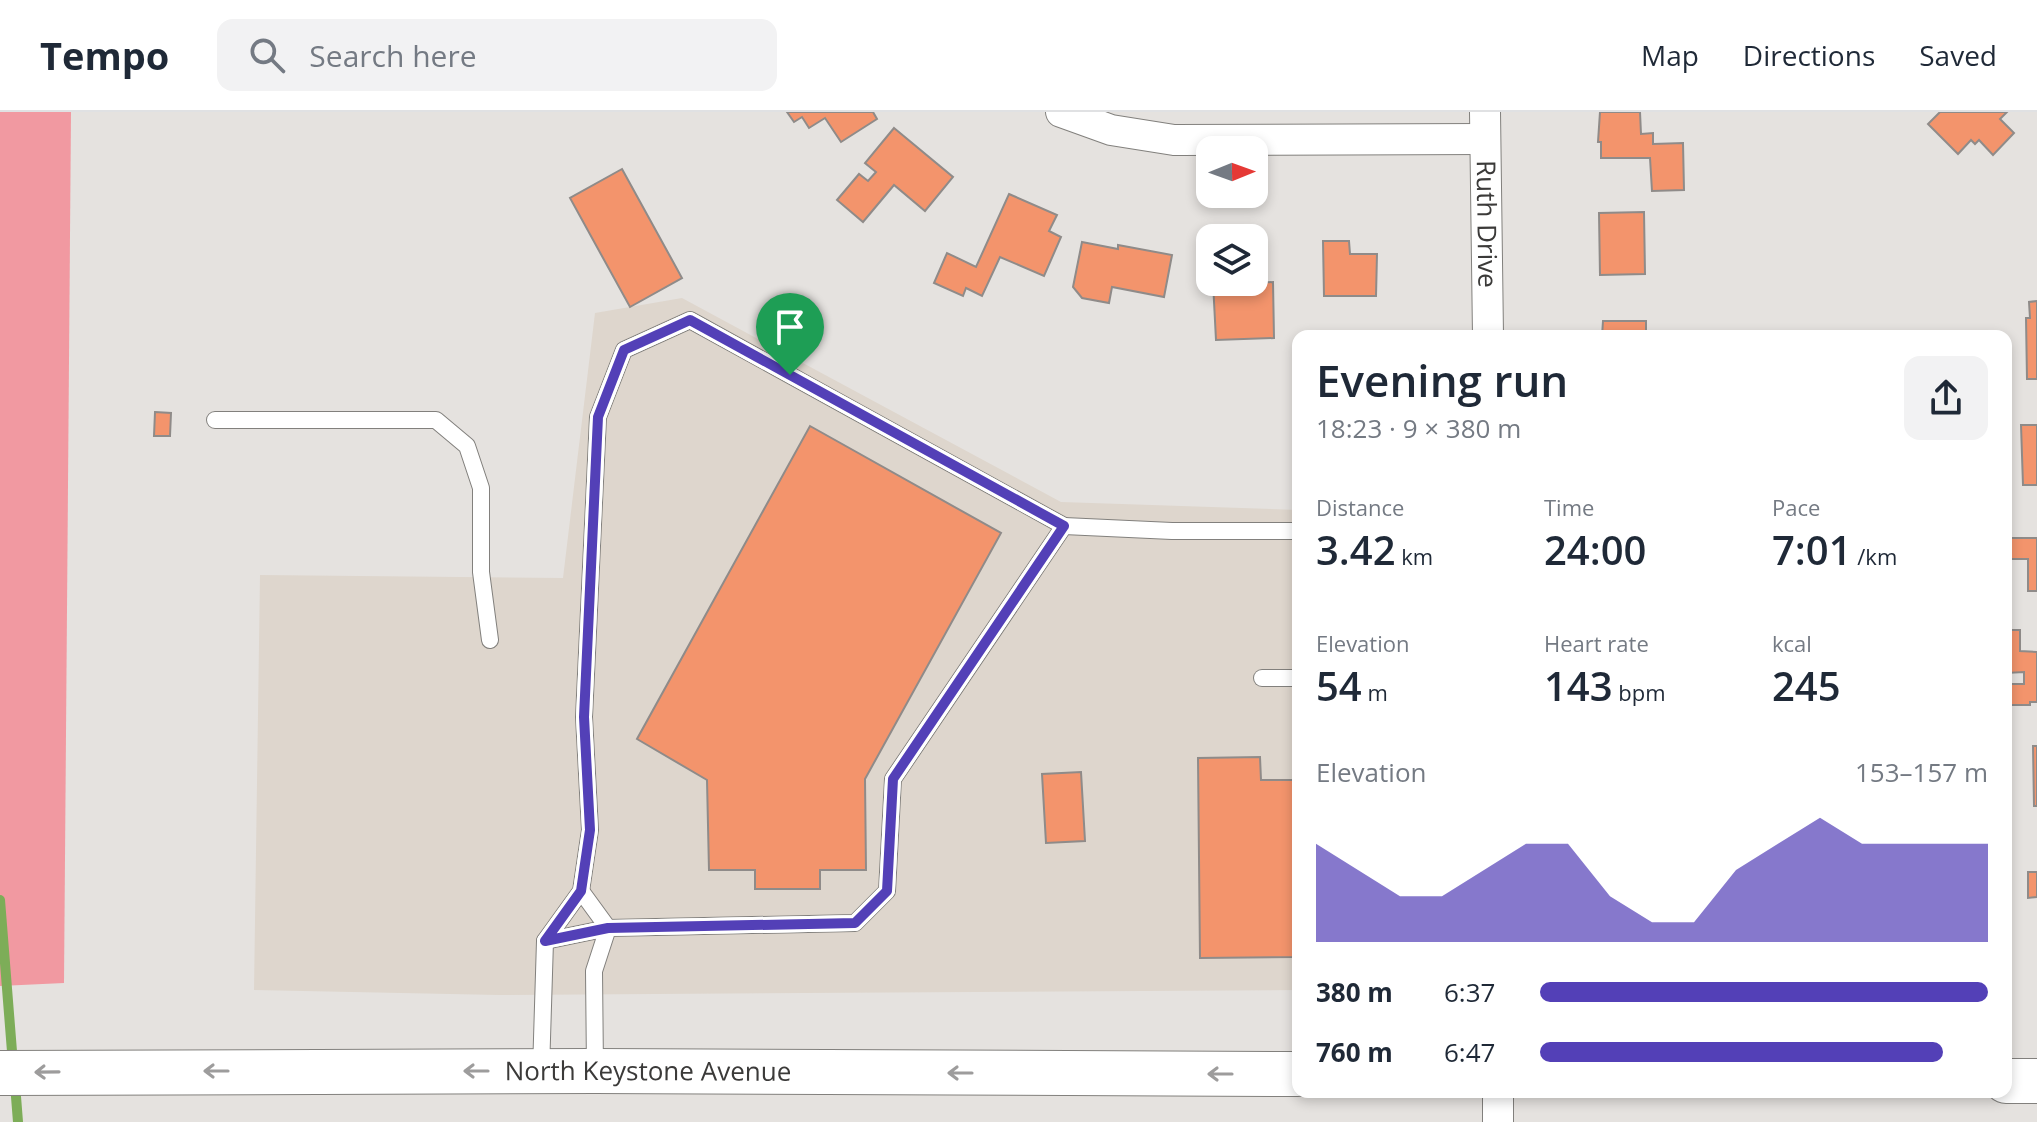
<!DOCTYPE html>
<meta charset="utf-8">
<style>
:root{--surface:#fff;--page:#f2f2f3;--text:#1f2937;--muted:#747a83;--line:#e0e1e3;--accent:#5340b7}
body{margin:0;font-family:"Open Sans",sans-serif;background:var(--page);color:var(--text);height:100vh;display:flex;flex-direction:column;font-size:30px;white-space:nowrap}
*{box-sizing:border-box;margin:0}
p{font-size:26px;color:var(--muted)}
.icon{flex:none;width:44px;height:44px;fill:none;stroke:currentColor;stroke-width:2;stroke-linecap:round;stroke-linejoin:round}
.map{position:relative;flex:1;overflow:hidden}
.panel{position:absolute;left:1292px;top:218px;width:720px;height:768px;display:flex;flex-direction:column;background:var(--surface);border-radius:16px;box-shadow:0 4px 12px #0003}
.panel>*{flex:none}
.needle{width:52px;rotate:89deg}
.tools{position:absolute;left:1196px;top:24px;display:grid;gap:16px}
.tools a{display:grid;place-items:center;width:72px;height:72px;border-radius:16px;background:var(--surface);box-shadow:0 4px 12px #0003;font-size:40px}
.pin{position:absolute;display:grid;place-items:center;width:68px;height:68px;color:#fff;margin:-82px -34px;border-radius:50% 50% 50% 0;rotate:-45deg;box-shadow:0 0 8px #0007}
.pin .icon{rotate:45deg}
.round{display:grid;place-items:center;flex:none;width:84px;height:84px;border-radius:16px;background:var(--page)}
.headline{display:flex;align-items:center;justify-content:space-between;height:136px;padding:0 24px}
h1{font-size:44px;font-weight:600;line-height:60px}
.stats{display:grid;grid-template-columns:repeat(3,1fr);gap:12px;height:136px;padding:8px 24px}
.stats div{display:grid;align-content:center}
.stats b{font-size:40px;font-weight:600}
.stats small{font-size:22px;font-weight:400}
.stats p{font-size:22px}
.chart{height:224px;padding:16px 24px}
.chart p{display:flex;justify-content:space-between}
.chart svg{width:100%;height:144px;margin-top:8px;fill:var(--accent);opacity:.7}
ul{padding:0 24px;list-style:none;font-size:26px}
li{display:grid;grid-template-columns:128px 96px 1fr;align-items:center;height:60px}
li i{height:20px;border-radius:10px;background:var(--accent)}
header{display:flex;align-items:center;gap:48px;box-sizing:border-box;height:112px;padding:0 40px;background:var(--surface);border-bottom:2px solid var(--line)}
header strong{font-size:38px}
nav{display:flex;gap:44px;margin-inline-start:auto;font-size:28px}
.search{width:560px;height:72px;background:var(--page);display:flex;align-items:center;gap:20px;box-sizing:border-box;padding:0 28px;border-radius:16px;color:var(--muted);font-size:30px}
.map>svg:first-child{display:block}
.built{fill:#ded6cd}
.green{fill:#f199a1}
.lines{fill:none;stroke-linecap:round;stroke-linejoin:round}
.stream{stroke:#7dad58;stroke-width:10}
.building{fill:#f3946c;stroke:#8f8b89;stroke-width:2}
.lane-casing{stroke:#82807d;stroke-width:18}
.street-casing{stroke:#82807d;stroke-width:32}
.primary-casing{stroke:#82807d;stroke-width:46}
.lane{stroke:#fff;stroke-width:16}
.street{stroke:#fff;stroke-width:30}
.primary{stroke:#fff;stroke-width:44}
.oneway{stroke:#9d9c9c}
.route-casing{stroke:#fff;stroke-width:16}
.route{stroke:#5340b7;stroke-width:10}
.labels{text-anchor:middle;stroke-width:8;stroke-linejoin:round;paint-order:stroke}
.street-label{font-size:26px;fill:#3b3a39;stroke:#fff}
</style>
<header>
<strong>Tempo</strong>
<div class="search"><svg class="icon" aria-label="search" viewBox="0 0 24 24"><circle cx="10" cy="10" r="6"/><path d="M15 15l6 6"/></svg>Search here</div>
<nav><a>Map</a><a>Directions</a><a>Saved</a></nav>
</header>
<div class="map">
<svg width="2037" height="1010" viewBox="0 0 2037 1010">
<rect width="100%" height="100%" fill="#e5e2df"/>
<path class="built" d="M682 186 1061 390 1298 398V878L499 883 254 878 260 463 563 466 595 201Z"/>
<path class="green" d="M0 0H71L64 871 0 874Z"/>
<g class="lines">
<g class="stream">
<path d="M0 788 13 952"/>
<path d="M15 972 18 1010"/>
</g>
</g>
<g class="building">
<path d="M787 0H873L877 7 841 30 825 6 809 16 802 5 794 10Z"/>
<path d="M1600 0H1640L1641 22 1653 21V32L1683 31 1684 78 1652 79 1650 46H1601V30H1598Z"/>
<path d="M1940 0H2007L2000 7 2014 21 1993 43 1979 28 1975 32 1971 28 1958 42 1928 12Z"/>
<path d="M894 16 953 65 925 99 894 73 863 110 837 88 859 62 868 69 876 60 865 51Z"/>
<path d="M622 57 682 166 630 195 570 86Z"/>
<path d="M1009 82 1057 103 1049 119 1061 125 1044 164 1000 145 982 184 966 176 963 184 934 171 947 141 976 155Z"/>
<path d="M1644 100 1645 162 1600 163 1599 101Z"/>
<path d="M1323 129H1349L1350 142H1377L1376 184H1324Z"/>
<path d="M1082 130 1118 137V133L1172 143 1164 185 1112 175 1109 191 1082 186 1073 175Z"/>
<path d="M1254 165 1256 171 1273 170 1274 226 1216 228 1213 170H1254Z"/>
<path d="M2037 189V267H2027L2026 206H2030L2029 190Z"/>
<path d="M1603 209H1646V224H1602Z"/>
<path d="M155 300 171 301 170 324H154Z"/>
<path d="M2021 313H2037V373H2023Z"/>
<path d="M810 314 1001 421 865 667 866 758H820V777H755V758H709L707 668 637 627Z"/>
<path d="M2006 426H2037V479H2028V447H2006Z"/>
<path d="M2006 518H2020V539L2037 540V590H2030V593H2011L2010 572H2024V560L2006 561Z"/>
<path d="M2033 634H2037V694H2034Z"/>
<path d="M1260 645 1261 668H1293L1294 845 1200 846 1198 646Z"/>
<path d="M1081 660 1085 729 1046 731 1042 662Z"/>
<path d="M2028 760H2037V785L2028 786Z"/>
</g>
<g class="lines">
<g class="lane-casing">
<g id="lane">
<path d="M215 308H436L467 334 481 376V460L490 528"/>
<path d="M1262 566H1298"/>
<path d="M545 829 608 816 581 779"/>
<path d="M595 957 594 859 608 816 855 811 887 779 893 667 1064 414 1172 419H1298"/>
<path d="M541 959 545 829 581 779 590 718 584 605 598 305 624 238 690 208 1064 414"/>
</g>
</g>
<g class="street-casing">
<g id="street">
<path d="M1061 0 1111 18 1174 28 1485 27"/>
<path id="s1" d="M1485 0 1488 224"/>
<path d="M1498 980V1010"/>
</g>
</g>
<g class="primary-casing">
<g id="primary">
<path id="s2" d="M0 961 595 959 1298 962"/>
<path d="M2006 969H2037"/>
</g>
</g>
<use href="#lane" class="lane"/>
<use href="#street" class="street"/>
<use href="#primary" class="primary"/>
</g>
<defs><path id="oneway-shaft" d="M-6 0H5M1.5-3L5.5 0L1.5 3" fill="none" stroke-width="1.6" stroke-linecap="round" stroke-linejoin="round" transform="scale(2)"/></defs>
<g class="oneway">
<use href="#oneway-shaft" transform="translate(216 959) rotate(-180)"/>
<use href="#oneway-shaft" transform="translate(476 959) rotate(180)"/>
<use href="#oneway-shaft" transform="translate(47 960) rotate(179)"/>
<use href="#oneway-shaft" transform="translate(960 961) rotate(-180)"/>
<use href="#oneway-shaft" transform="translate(1220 962) rotate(-180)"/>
</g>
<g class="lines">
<g class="route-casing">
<path id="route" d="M690 208 1064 414 893 667 887 779 855 811 608 816 545 829 581 779 590 718 584 605 598 305 624 238Z"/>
</g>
<use href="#route" class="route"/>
</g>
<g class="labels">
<g class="street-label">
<text dy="9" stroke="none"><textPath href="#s1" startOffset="112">Ruth Drive</textPath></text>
<text dy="9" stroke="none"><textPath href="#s2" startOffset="648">North Keystone Avenue</textPath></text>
</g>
</g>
</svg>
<div class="tools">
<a><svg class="needle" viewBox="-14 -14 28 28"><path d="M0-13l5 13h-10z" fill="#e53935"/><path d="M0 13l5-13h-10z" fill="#747a83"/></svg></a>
<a><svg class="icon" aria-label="layers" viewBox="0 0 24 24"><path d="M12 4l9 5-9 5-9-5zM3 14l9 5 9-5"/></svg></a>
</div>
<div class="pin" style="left:790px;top:263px;background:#1e9e55"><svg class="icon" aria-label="arrive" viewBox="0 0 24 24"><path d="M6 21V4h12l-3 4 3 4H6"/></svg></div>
<section class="panel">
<div class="headline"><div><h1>Evening run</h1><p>18:23 · 9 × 380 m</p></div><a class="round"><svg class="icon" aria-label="share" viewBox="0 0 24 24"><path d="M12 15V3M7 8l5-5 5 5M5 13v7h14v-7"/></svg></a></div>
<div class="stats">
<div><p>Distance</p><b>3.42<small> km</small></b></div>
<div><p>Time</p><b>24:00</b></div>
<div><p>Pace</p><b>7:01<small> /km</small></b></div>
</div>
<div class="stats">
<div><p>Elevation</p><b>54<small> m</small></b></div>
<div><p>Heart rate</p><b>143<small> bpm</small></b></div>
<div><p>kcal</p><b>245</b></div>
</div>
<div class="chart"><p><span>Elevation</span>153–157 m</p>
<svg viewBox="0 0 160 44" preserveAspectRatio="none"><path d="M0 44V14L10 22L20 30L30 30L40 22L50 14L60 14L70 30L80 38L90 38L100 22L110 14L120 6L130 14L140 14L150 14L160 14V44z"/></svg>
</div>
<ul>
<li><b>380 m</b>6:37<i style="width:100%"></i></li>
<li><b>760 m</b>6:47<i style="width:90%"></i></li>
</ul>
</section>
</div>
